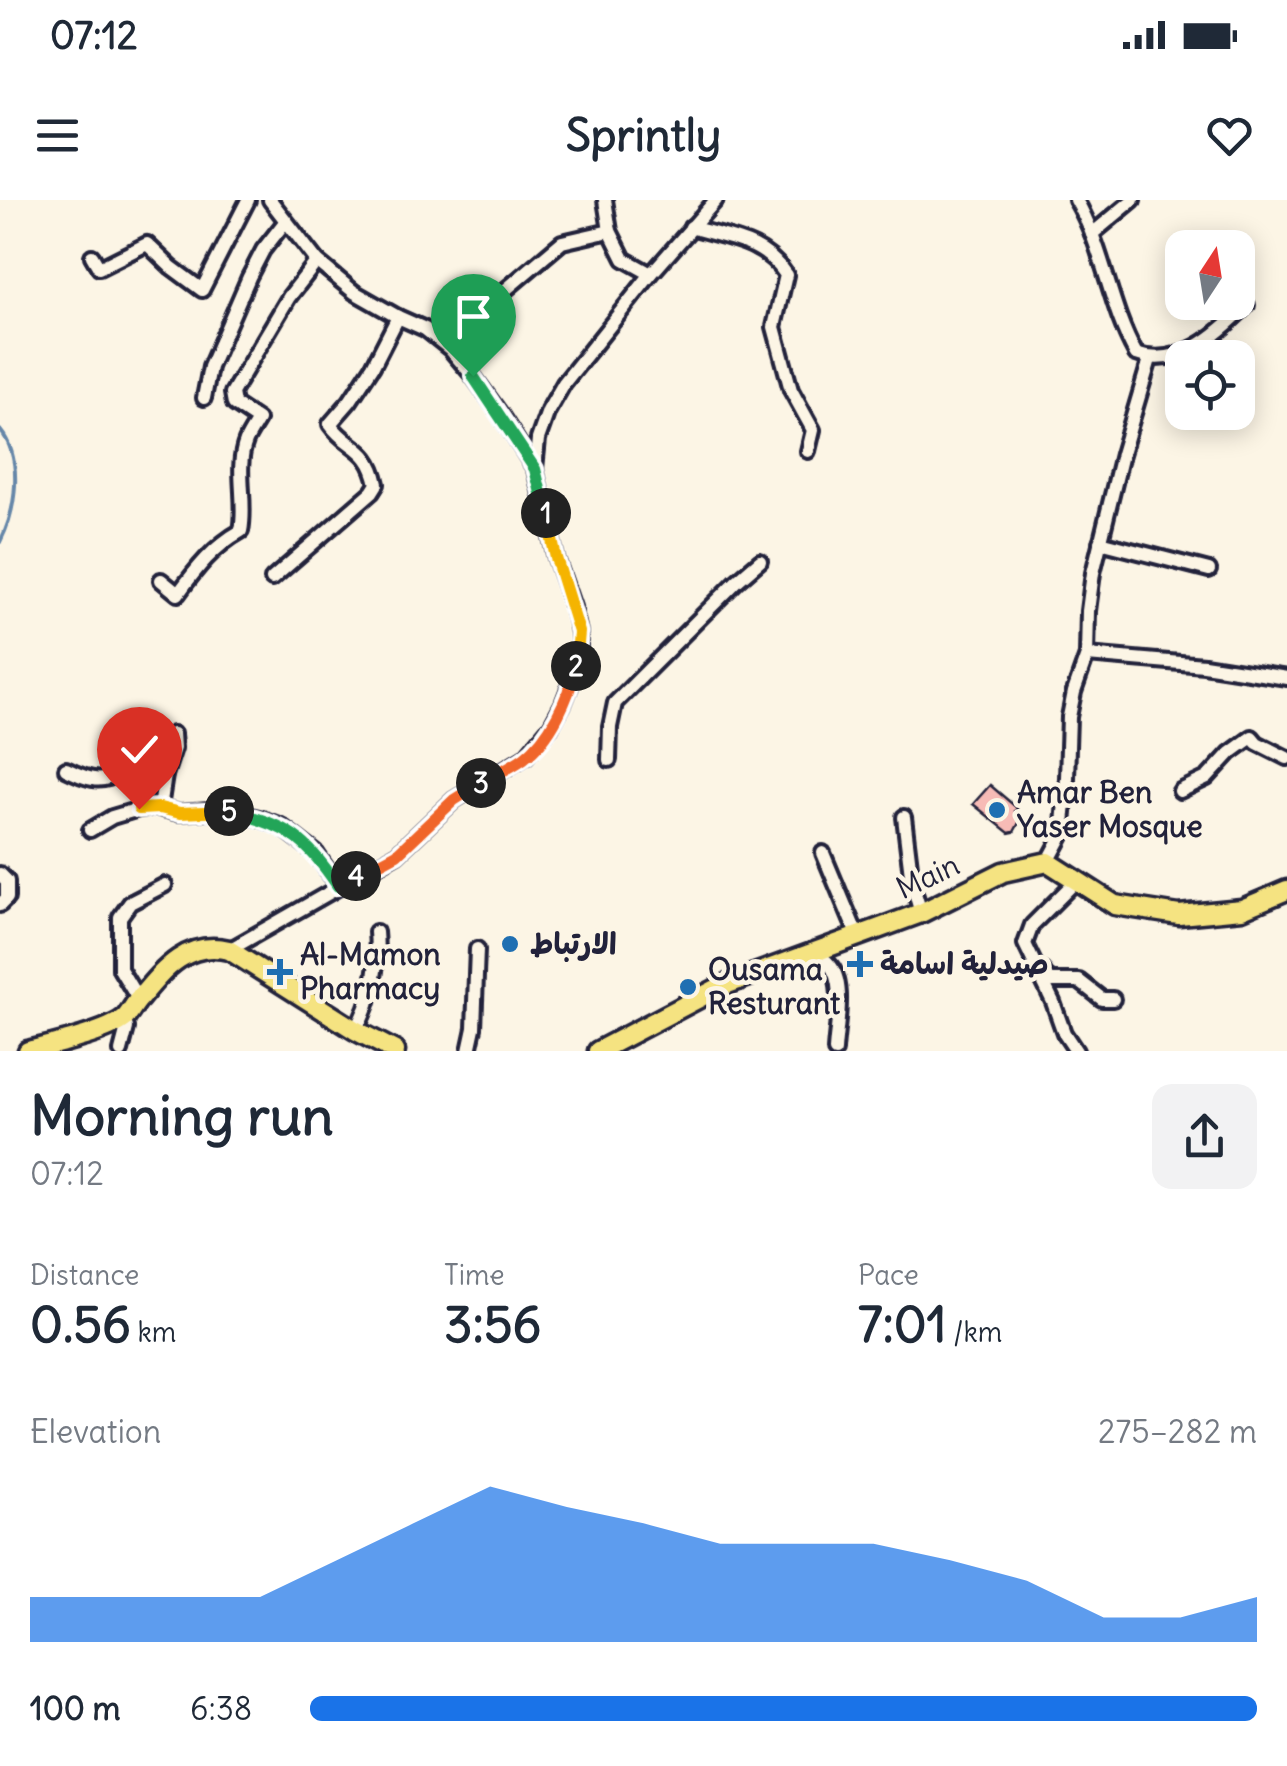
<!DOCTYPE html>
<meta charset="utf-8">
<style>
:root{--surface:#fff;--page:#f2f2f3;--text:#1f2937;--muted:#747a83;--accent:#1a73e8}
body{margin:0;font-family:Delius,"Playpen Sans Arabic",sans-serif;background:var(--page);color:var(--text);height:100vh;display:flex;flex-direction:column;font-size:38px;white-space:nowrap}
*{box-sizing:border-box;margin:0}
p{font-size:32px;color:var(--muted)}
.icon{flex:none;width:55px;height:55px;fill:none;stroke:currentColor;stroke-width:2;stroke-linecap:round;stroke-linejoin:round}
.map{position:relative;height:851px;overflow:hidden}
.panel{display:flex;flex-direction:column;background:var(--surface);flex:1}
.panel>*{flex:none}
.needle{width:65px;rotate:12deg}
.buttons{position:absolute;left:1165px;top:30px;display:grid;gap:20px}
.buttons a{display:grid;place-items:center;width:90px;height:90px;border-radius:20px;background:var(--surface);box-shadow:0 5px 25px #0003;font-size:50px}
.pin{position:absolute;display:grid;place-items:center;width:85px;height:85px;color:#fff;margin:-102px -42px;border-radius:50% 50% 50% 0;rotate:-45deg;box-shadow:0 0 10px #0007}
.pin .icon{rotate:45deg}
.km{position:absolute;width:50px;height:50px;margin:-25px;border-radius:50%;background:#222;color:#fff;font-size:28px;line-height:50px;text-align:center}
.round{display:grid;place-items:center;flex:none;width:105px;height:105px;border-radius:20px;background:var(--page)}
.summary{display:flex;align-items:center;justify-content:space-between;height:170px;padding:0 30px}
h1{font-size:55px;font-weight:800;line-height:75px}
.stats{display:grid;grid-template-columns:repeat(3,1fr);gap:15px;height:170px;padding:10px 30px}
.stats div{display:grid;align-content:center}
.stats b{font-size:50px;font-weight:800}
.stats small{font-size:28px;font-weight:400}
.stats p{font-size:28px}
.chart{height:280px;padding:20px 30px}
.chart p{display:flex;justify-content:space-between}
.chart svg{width:100%;height:180px;margin-top:10px;fill:var(--accent);opacity:.7}
ul{padding:0 30px;list-style:none;font-size:32px}
li{display:grid;grid-template-columns:160px 120px 1fr;align-items:center;height:75px}
li i{height:25px;border-radius:12px;background:var(--accent)}
.status{display:flex;justify-content:space-between;align-items:center;height:70px;padding:0 50px;background:var(--surface);direction:ltr}
.status svg{height:28px;fill:currentColor}
header{display:flex;justify-content:space-between;align-items:center;height:130px;padding:0 30px;background:var(--surface);font-size:45px;font-weight:800}
.map>svg:first-child{display:block}
.lines{fill:none;stroke-linecap:round;stroke-linejoin:round}
.stream{stroke:#6687a9;stroke-width:4}
.building{fill:#f7bbb6;stroke:#22223b;stroke-width:2.5}
.minor-casing{stroke:#22223b;stroke-width:20}
.major-casing{stroke:#22223b;stroke-width:25}
.minor{stroke:#fcf5e5;stroke-width:12}
.major{stroke:#f5e381;stroke-width:18}
.split-1-casing{stroke:#fff;stroke-width:20}
.split-2-casing{stroke:#fff;stroke-width:20}
.split-3-casing{stroke:#fff;stroke-width:20}
.split-4-casing{stroke:#fff;stroke-width:20}
.split-5-casing{stroke:#fff;stroke-width:20}
.split-6-casing{stroke:#fff;stroke-width:20}
.split-1{stroke:#22a559;stroke-width:12}
.split-2{stroke:#f5b400;stroke-width:12}
.split-3{stroke:#f0652b;stroke-width:12}
.split-4{stroke:#f0652b;stroke-width:12}
.split-5{stroke:#22a559;stroke-width:12}
.split-6{stroke:#f5b400;stroke-width:12}
.poi-dot{fill:#1f6fb2;stroke:#fcf5e5;stroke-width:4}
.labels{text-anchor:middle;stroke-width:9;stroke-linejoin:round;paint-order:stroke}
.poi-label{font-size:30px;font-weight:bold;fill:#22223b;stroke:#fcf5e5;text-anchor:start}
.street-label{font-size:30px;fill:#22223b;stroke:#fcf5e5}
</style>
<div class="status"><b>07:12</b><svg viewBox="0 0 49 12"><path d="M0 12V9h3v3zM5 12V6h3v6zM10 12V3h3v9zM15 12V0h3v12zM26 1h20v11H26zM47 4h2v5h-2z"/></svg></div>
<header><svg class="icon" aria-label="menu" viewBox="0 0 24 24"><path d="M4 6h16M4 12h16M4 18h16"/></svg>Sprintly<svg class="icon" aria-label="heart" viewBox="0 0 24 24"><path d="M12 20l-8-8c-3-5 5-10 8-4 3-6 11-1 8 4z"/></svg></header>
<div class="map">
<svg width="1287" height="851" viewBox="0 0 1287 851">
<rect width="100%" height="100%" fill="#fcf5e5"/>
<filter id="ink" filterUnits="userSpaceOnUse"><feTurbulence type="fractalNoise" baseFrequency=".01" numOctaves="2"/><feDisplacementMap in="SourceGraphic" scale="20" xChannelSelector="R" yChannelSelector="G"/><feConvolveMatrix kernelMatrix="1 2 1 2 8 2 1 2 1" color-interpolation-filters="sRGB"/></filter>
<g filter="url(#ink)">
<g class="lines">
<path class="stream" d="M0 230C24 259 16 311 0 342"/>
</g>
<path class="building" d="M990 585 1017 608 1015 611 1020 621 1014 632 1009 633 973 604Z"/>
<g class="lines">
<g class="minor-casing">
<g id="minor">
<path d="M605 0 610 31 624 59 651 74"/>
<path d="M1076 0C1104 48 1109 106 1136 154 1179 170 1219 133 1247 105"/>
<path d="M691 27C729 39 763 40 786 75L774 127 791 190 813 230 808 251"/>
<path d="M1092 34 1133 0"/>
<path d="M92 56 99 68 147 44 171 67 202 90 248 0"/>
<path d="M483 92H503L562 42 610 31"/>
<path d="M204 198 210 167 249 77 263 50 285 22"/>
<path d="M535 269 538 239 548 211 564 183 651 74 716 0"/>
<path d="M1100 342 1209 370"/>
<path d="M272 379 372 292 377 284C369 245 348 250 330 224L350 201 373 166 398 117"/>
<path d="M161 380 178 394C196 369 214 346 241 331 247 302 235 269 246 241 249 234 254 227 258 220L234 204 232 193 289 97 317 61"/>
<path d="M1087 455 1204 465 1287 478"/>
<path d="M609 560 610 527 615 503 737 381 760 361"/>
<path d="M66 569C105 588 104 578 141 565L165 575"/>
<path d="M1180 591 1207 578 1230 553 1252 537 1257 543 1287 558"/>
<path d="M160 608 165 575 174 548 173 534"/>
<path d="M904 617 912 683 921 713"/>
<path d="M90 630 112 617 139 609 155 607 179 613 224 610 259 618 281 626 316 653 338 686"/>
<path d="M823 653 858 737"/>
<path d="M1048 662 1062 636 1067 578 1069 517 1074 492 1087 455 1088 411 1093 373 1122 254 1150 159"/>
<path d="M0 674 7 681V698L0 705"/>
<path d="M1076 681 1032 725 1025 744 1053 802 1064 833 1076 851"/>
<path d="M229 750 397 654 454 600 526 556 551 526 563 504 574 476 579 451V432L573 407 556 358 535 269 499 212 473 176 450 149 425 129 398 117 354 92 317 61 270 0"/>
<path d="M814 754C819 757 824 759 828 763 847 781 836 827 835 851"/>
<path d="M1043 771 1049 781H1079L1102 799H1113"/>
<path d="M138 799 120 769V717L130 703 165 685"/>
<path d="M355 830C372 802 379 764 376 732"/>
<path d="M121 851 127 828 124 819"/>
<path d="M469 851 474 828 477 749"/>
</g>
</g>
<g class="major-casing">
<g id="major">
<path d="M28 851C52 845 107 833 125 818 130 813 134 804 139 799 164 769 187 740 229 750L355 830 395 851"/>
<path d="M598 851 722 786 921 713 1003 672 1048 662 1115 705 1179 715 1242 709 1287 690"/>
</g>
</g>
<use href="#minor" class="minor"/>
<use href="#major" class="major"/>
</g>
</g>
<g class="lines" filter="url(#ink)">
<g class="split-1-casing">
<path id="split-1" d="M473 176 535 269 546 313"/>
</g>
<g class="split-2-casing">
<path id="split-2" d="M546 313 556 358 579 432 576 466"/>
</g>
<g class="split-3-casing">
<path id="split-3" d="M481 583C495 575 511 567 524 558 551 538 569 497 576 466"/>
</g>
<g class="split-4-casing">
<path id="split-4" d="M356 676 397 654 454 600 481 583"/>
</g>
<g class="split-5-casing">
<path id="split-5" d="M229 611C287 624 305 638 338 686L356 676"/>
</g>
<g class="split-6-casing">
<path id="split-6" d="M139 609 160 608 180 613 229 611"/>
</g>
<use href="#split-1" class="split-1"/>
<use href="#split-2" class="split-2"/>
<use href="#split-3" class="split-3"/>
<use href="#split-4" class="split-4"/>
<use href="#split-5" class="split-5"/>
<use href="#split-6" class="split-6"/>
</g>
<g class="poi-dot">
<circle cx="997" cy="610" r="10"/>
<circle cx="510" cy="744" r="10"/>
<path d="M855 749h10v10h10v10h-10v10h-10v-10h-10v-10h10z"/>
<path d="M275 757h10v10h10v10h-10v10h-10v-10h-10v-10h10z"/>
<circle cx="688" cy="787" r="10"/>
</g>
<g class="labels">
<g class="poi-label">
<text x="1017" y="603">Amar Ben<tspan x="1017" dy="34">Yaser Mosque</tspan></text>
<text x="530" y="754">الارتباط</text>
<text x="300" y="765">Al-Mamon<tspan x="300" dy="34">Pharmacy</tspan></text>
<text x="880" y="774">صيدلية اسامة</text>
<text x="708" y="780">Ousama<tspan x="708" dy="34">Resturant</tspan></text>
</g>
<g class="street-label">
<text transform="translate(928 677) rotate(-25)" y="10">Main</text>
</g>
</g>
</svg>
<div class="buttons">
<a><svg class="needle" viewBox="-14 -14 28 28"><path d="M0-13l5 13h-10z" fill="#e53935"/><path d="M0 13l5-13h-10z" fill="#747a83"/></svg></a>
<a><svg class="icon" aria-label="locate" viewBox="0 0 24 24"><circle cx="12" cy="12" r="6"/><path d="M12 2v4M12 18v4M2 12h4M18 12h4"/></svg></a>
</div>
<div class="pin" style="left:473px;top:176px;background:#1e9e55"><svg class="icon" aria-label="arrive" viewBox="0 0 24 24"><path d="M6 21V4h12l-3 4 3 4H6"/></svg></div>
<div class="pin" style="left:139px;top:609px;background:#d93025"><svg class="icon" aria-label="check" viewBox="0 0 24 24"><path d="M5 12l5 5 9-10"/></svg></div>
<b class="km" style="left:546px;top:313px">1</b>
<b class="km" style="left:576px;top:466px">2</b>
<b class="km" style="left:481px;top:583px">3</b>
<b class="km" style="left:356px;top:676px">4</b>
<b class="km" style="left:229px;top:611px">5</b>
</div>
<section class="panel">
<div class="summary"><div><h1>Morning run</h1><p>07:12</p></div><a class="round"><svg class="icon" aria-label="share" viewBox="0 0 24 24"><path d="M12 15V3M7 8l5-5 5 5M5 13v7h14v-7"/></svg></a></div>
<div class="stats">
<div><p>Distance</p><b>0.56<small> km</small></b></div>
<div><p>Time</p><b>3:56</b></div>
<div><p>Pace</p><b>7:01<small> /km</small></b></div>
</div>
<div class="chart"><p><span>Elevation</span>275–282 m</p>
<svg viewBox="0 0 160 44" preserveAspectRatio="none"><path d="M0 44V33L10 33L20 33L30 33L40 24L50 15L60 6L70 11L80 15L90 20L100 20L110 20L120 24L130 29L140 38L150 38L160 33V44z"/></svg>
</div>
<ul>
<li><b>100 m</b>6:38<i style="width:100%"></i></li>
</ul>
</section>
